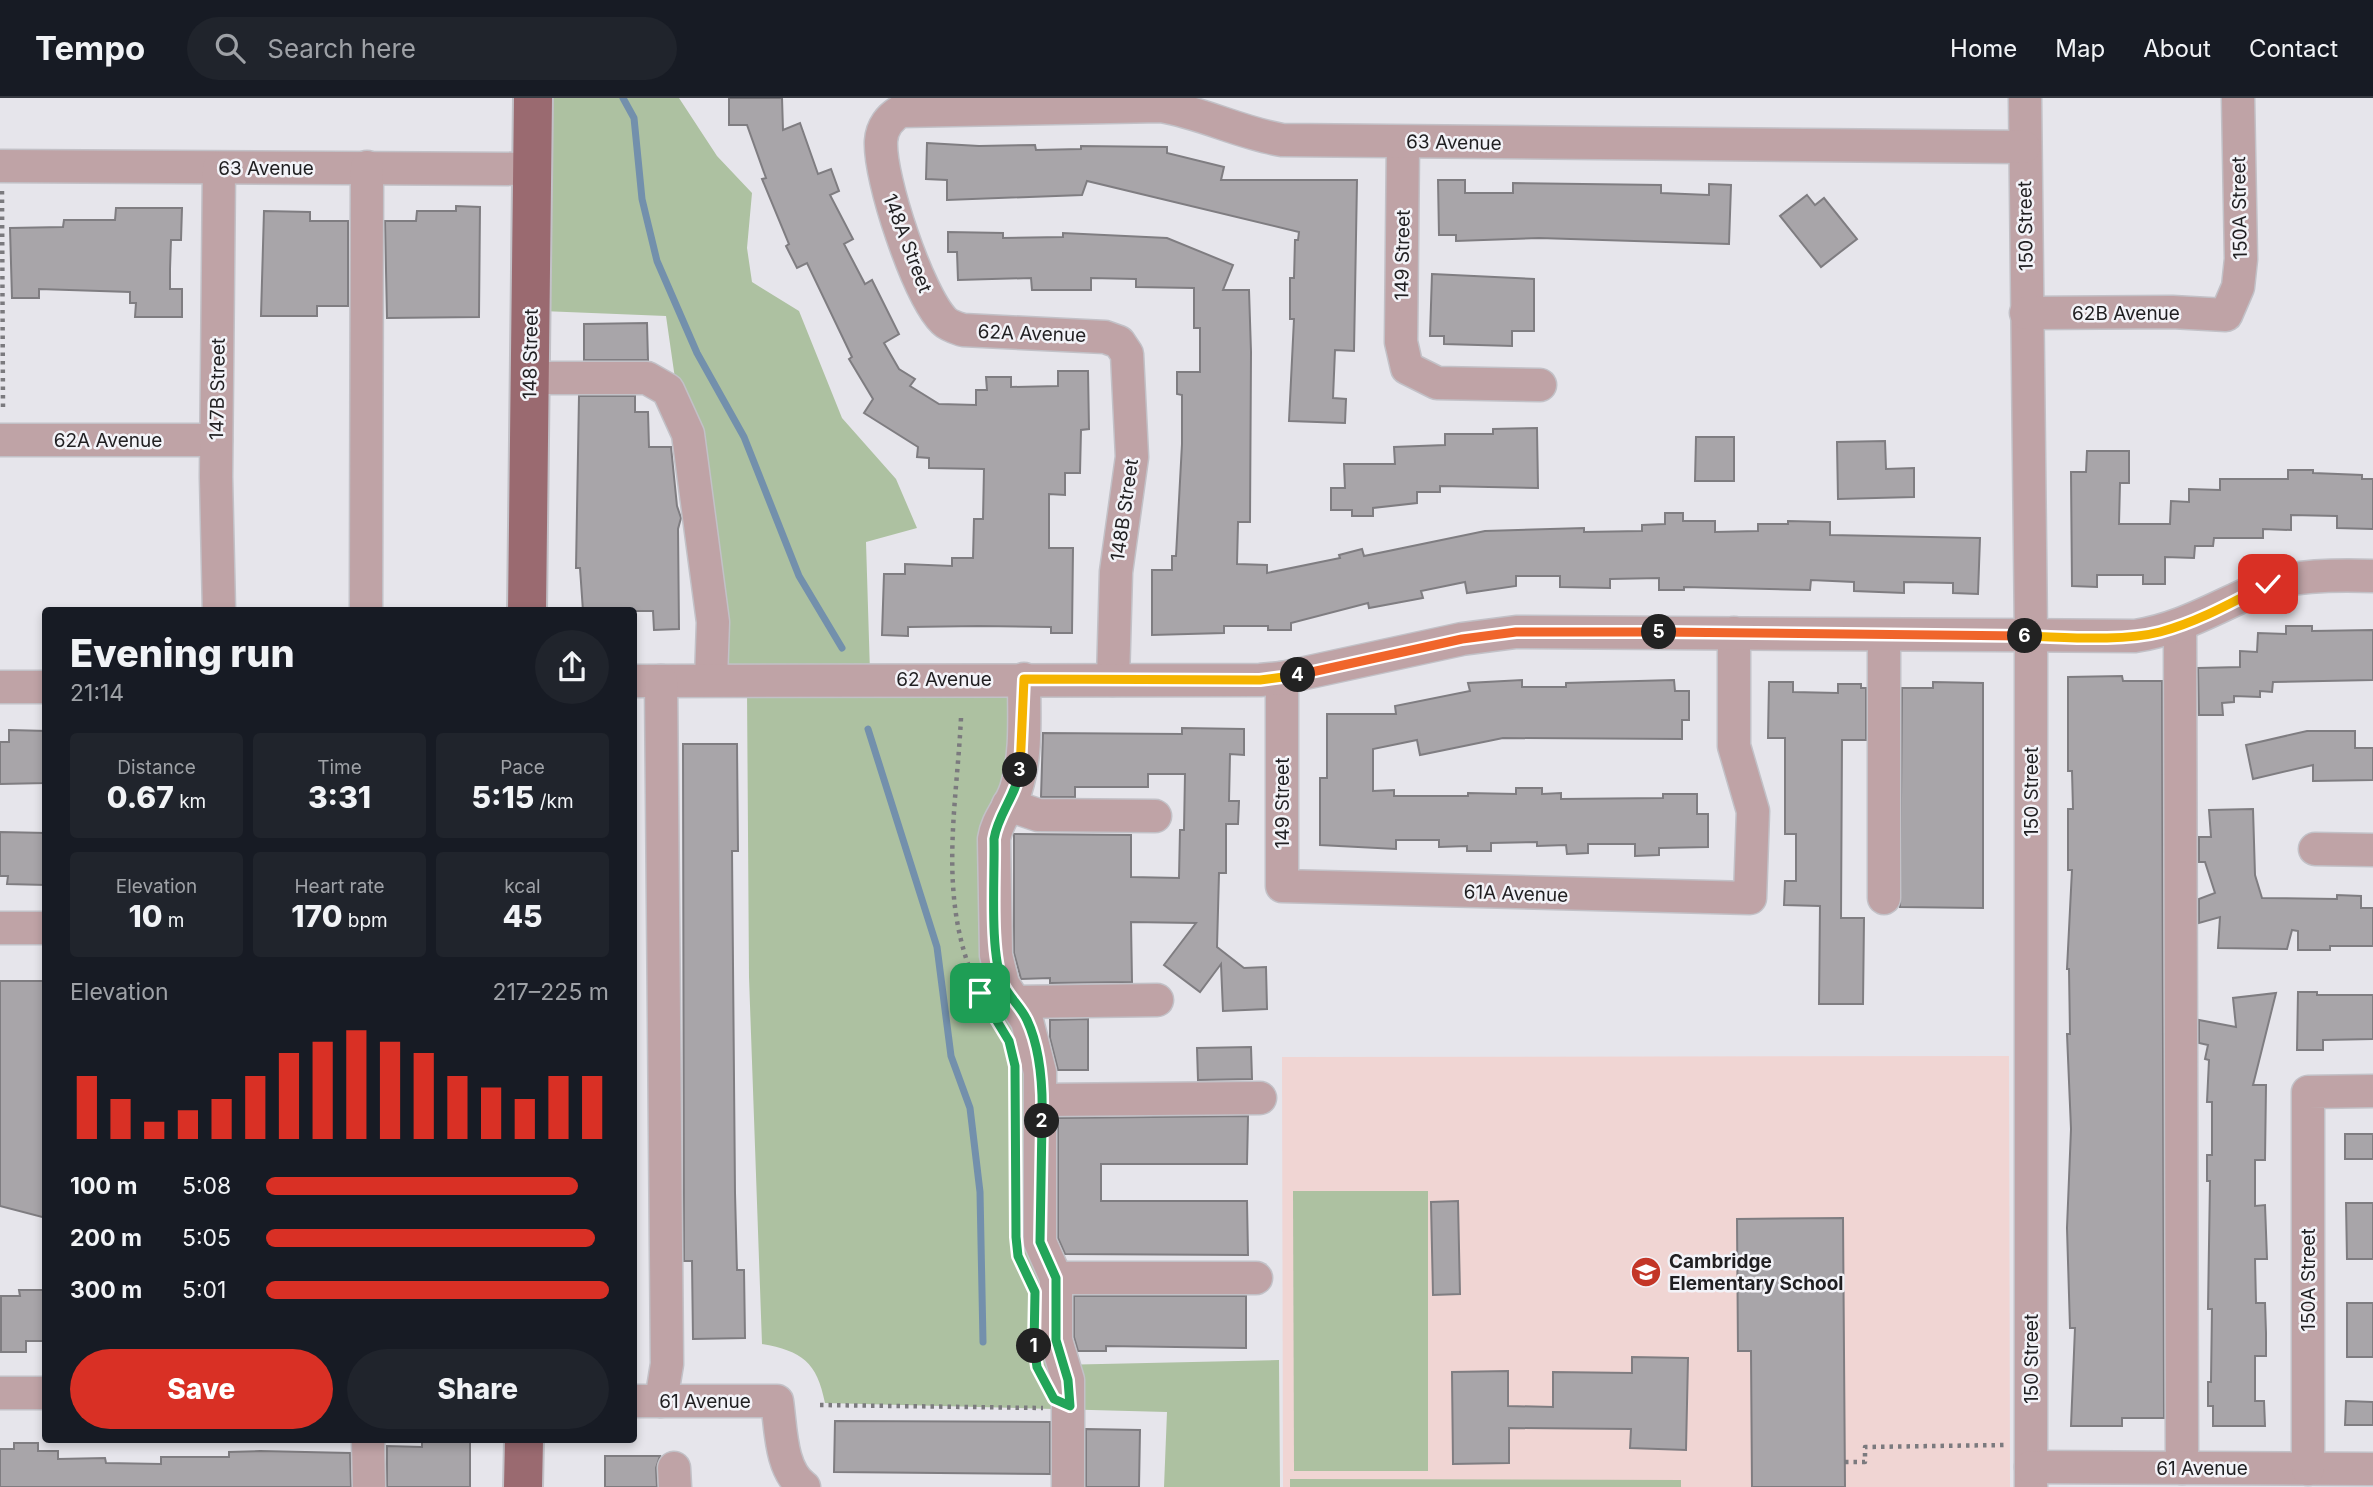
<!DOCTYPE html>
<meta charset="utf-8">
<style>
:root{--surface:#171b24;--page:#20242c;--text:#f1f3f6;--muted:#9ea1a6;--line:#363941;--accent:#d93025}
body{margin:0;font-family:Inter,sans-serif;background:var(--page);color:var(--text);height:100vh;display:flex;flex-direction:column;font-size:26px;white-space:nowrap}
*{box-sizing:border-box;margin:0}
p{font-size:23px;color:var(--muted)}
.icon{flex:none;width:38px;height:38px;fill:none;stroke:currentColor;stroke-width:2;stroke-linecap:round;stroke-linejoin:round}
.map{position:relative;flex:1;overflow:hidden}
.details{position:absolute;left:42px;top:509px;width:595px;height:836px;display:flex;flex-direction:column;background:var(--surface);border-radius:7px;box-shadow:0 4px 10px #0003}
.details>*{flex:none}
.pin{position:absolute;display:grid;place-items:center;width:60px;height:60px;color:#fff;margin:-30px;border-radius:14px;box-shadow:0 4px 10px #0006}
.km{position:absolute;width:35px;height:35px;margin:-18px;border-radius:50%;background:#222;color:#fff;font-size:19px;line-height:35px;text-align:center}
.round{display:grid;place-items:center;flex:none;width:74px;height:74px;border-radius:37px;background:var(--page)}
.summary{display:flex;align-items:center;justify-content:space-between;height:119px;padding:0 28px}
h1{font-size:38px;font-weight:800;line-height:52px}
.figures{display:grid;grid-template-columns:repeat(3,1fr);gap:10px;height:119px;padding:7px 28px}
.figures div{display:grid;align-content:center;border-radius:7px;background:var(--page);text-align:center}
.figures b{font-size:30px;font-weight:800}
.figures small{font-size:19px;font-weight:400}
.figures p{font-size:19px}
.chart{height:196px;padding:14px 28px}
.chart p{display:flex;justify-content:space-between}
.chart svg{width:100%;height:126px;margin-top:7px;stroke:var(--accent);stroke-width:6}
.button{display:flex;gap:14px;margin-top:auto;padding:14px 28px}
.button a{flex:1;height:80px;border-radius:42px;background:var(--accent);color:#fff;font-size:28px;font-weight:800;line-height:80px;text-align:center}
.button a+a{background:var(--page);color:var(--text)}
ul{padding:0 28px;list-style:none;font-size:23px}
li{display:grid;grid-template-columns:112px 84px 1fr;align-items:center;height:52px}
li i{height:18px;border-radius:9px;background:var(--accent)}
header{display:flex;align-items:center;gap:42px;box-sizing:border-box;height:98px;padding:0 35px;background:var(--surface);border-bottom:2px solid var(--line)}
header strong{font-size:33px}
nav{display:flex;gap:38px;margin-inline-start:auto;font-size:24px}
.search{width:490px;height:63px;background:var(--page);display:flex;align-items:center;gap:18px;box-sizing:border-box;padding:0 24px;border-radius:38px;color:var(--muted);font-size:26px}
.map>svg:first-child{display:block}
.education{fill:#f0d5d3}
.green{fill:#adc1a1}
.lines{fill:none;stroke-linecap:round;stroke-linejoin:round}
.stream{stroke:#7390ac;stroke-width:7}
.building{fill:#a8a5a9;stroke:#7f7d81;stroke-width:2}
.minor-casing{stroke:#c2c1c7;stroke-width:35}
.major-casing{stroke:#c2c1c7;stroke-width:42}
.path{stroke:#7b7a7e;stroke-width:4.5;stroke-dasharray:3.5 5;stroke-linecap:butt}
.minor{stroke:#bfa3a6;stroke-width:32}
.major{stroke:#9a6a70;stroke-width:38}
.split-1-casing{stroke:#fff;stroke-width:14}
.split-2-casing{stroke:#fff;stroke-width:14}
.split-3-casing{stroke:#fff;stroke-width:14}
.split-4-casing{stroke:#fff;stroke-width:14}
.split-5-casing{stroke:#fff;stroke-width:14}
.split-6-casing{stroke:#fff;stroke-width:14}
.split-7-casing{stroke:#fff;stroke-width:14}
.split-1{stroke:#22a559;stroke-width:9}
.split-2{stroke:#22a559;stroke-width:9}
.split-3{stroke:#22a559;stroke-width:9}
.split-4{stroke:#f5b400;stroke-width:9}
.split-5{stroke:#f0652b;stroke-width:9}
.split-6{stroke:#f0652b;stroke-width:9}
.split-7{stroke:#f5b400;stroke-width:9}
.labels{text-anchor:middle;stroke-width:5;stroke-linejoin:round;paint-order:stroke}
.street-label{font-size:19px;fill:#201f21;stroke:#f3f3f8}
.poi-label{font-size:19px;font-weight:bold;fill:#201f21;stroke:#f3f3f8;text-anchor:start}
</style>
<header>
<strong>Tempo</strong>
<div class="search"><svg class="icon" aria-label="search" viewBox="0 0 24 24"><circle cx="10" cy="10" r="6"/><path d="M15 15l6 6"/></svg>Search here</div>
<nav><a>Home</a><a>Map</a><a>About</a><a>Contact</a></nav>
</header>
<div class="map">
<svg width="2373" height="1389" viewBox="0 0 2373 1389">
<rect width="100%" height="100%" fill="#e6e5eb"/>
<path class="education" d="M2009 958 2010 1389H1283L1282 959Z"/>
<g class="green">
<path d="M542 0H679L717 58 752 95 747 150 752 184 799 213 842 320 896 381 917 430 866 444 870 575 1018 587V627L989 743 1024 928 1056 1267 1279 1262 1280 1389H1164L1167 1314 825 1305C817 1264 802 1253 762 1246L749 879 747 593 717 572 666 218 542 213Z"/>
<path d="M1293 1093H1428V1373H1294Z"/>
<path d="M1290 1381 1681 1382V1389H1290Z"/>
</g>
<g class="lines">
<g class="stream">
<path d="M623 0 634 20 642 101 657 163 697 255 744 339 799 478 842 550"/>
<path d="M868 631 937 849 951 958 970 1010 980 1094 983 1244"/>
</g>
</g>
<g class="building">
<path d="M729 0H782L783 32 800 25 818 76 831 71 839 93 830 97 853 141 844 146 865 186 872 182 899 236 884 245 899 271 915 281 910 288 939 306 976 307V292H987L986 279H1011V289L1058 288V273H1088L1089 331 1081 332 1080 375H1065V397L1049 396V450H1073L1072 535H1051V529L979 528 908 529V538L882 537 884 476H905V466L952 468V460H973L974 421H983L984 371 929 370V360L917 359 918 349 864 315 873 301 849 261 852 259 807 165 797 170 786 148 789 146 762 81 766 80 747 27H729Z"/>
<path d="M927 45 979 48 1035 47 1036 52 1081 51V48L1167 49V55L1224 69 1221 82H1357L1354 253 1335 252 1333 300 1346 301 1345 325 1289 323 1294 221H1290V180H1294L1295 142H1298L1299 134 1087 83 1082 97 947 102V82L926 81Z"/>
<path d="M1438 82H1465V95H1513V85L1661 87V95L1709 97V86L1731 87 1729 146 1539 140 1456 143V137H1439Z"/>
<path d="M1807 97 1815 107 1824 100 1857 141 1821 169 1780 118Z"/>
<path d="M456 108 480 109 479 219 387 220 385 123H416L417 113H456Z"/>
<path d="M116 110H182L181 142H171L170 171V191H182V219H135L136 205H130V194L39 191V200H12L10 130 63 129 64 122H115Z"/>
<path d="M264 113 310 114V123H348V208H317V218H261Z"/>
<path d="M948 134 1003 135V140L1063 139V135L1167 140 1233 167 1223 192H1249L1251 254 1250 424H1238L1237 466 1267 467V475L1340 460 1339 457 1362 451 1364 458 1485 433 1584 430V434L1642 433V427L1665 426V415H1683V423H1715V434L1758 433V426H1788V423L1830 424V437L1980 440 1978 496 1953 495V485L1904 484V495L1854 493V484L1811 482 1810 492 1684 489V492H1659V480L1610 481V490L1560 489V478H1516V488L1467 495 1465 484 1421 493 1423 500 1369 510 1368 505 1291 525V532H1268V528H1224V535L1152 537V472H1172V458H1176L1182 346V297L1177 296V274H1200V230H1194V190L1136 189V181L1091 180V192H1032L1031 180 958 182 957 154H948Z"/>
<path d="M1432 176 1534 181V233H1512V248L1444 246V238H1430Z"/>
<path d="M647 225 648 262H584V226Z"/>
<path d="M579 298H635V314H648L649 349H671L677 408 681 420 678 431 679 531 654 532 653 513H583L580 470H576Z"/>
<path d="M1537 330 1538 390 1440 388V394H1417V405L1373 410V418H1352V412H1331V390H1345L1344 366H1395L1394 349 1445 347V336H1493V331Z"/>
<path d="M1696 339H1734V383H1695Z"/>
<path d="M1885 343 1886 371 1914 370V399L1838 401 1837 344Z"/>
<path d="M2087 353H2129V385H2120L2119 426H2170L2171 403 2189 404V391L2220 392V381H2288V372H2313V375L2362 377V381H2373V431L2337 430V418L2291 417V432L2263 431V440H2214L2213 448H2195L2194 460 2165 459V486H2143V477H2097V489L2072 488 2071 374H2086Z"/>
<path d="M2286 528H2312V533L2373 532V582L2273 584 2272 594 2260 593V599L2234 598V604L2222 605 2223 617H2199L2198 570 2240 569V553L2257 554 2258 535 2286 536Z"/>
<path d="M2122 578 2123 583H2162L2164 1320H2122V1328H2071L2075 1230H2070L2067 1130 2071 1031 2067 936H2070L2069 871H2067L2072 772H2068V711H2073L2072 673H2068V579Z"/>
<path d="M1522 582V589H1566V585L1674 582 1675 593H1689V622H1682V641L1503 640 1420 657 1417 642 1373 651V693L1394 692V698H1468V695L1516 696V690H1542V696L1561 695V701L1663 700V696H1697V716H1708V749L1659 750V757L1635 758V746H1588V755L1567 756 1566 747 1537 748V744L1491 745V753H1467V748L1439 749V742H1396V751L1320 747V680H1327V616H1396L1395 608 1470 593 1468 585Z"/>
<path d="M1769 584H1793V594L1838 595V586H1861V590H1866V642H1842L1841 820H1864L1863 906H1819L1820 808 1784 807 1785 783H1796V736H1785V640H1768Z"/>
<path d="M1933 584 1983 585V810L1900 809 1902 590H1933Z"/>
<path d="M1182 630 1244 631V657L1230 656 1229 703H1239L1238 726H1226V775H1219L1217 849 1244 870 1266 869 1267 911 1223 913 1221 866 1200 894 1164 867 1196 825 1131 824 1132 884 1050 885V880L1021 881 1014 855V736L1131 737V779L1179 780 1180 732H1184L1185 676H1148V689H1075V699H1041L1043 635 1182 636Z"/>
<path d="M9 632 46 633V685L0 686V644H9Z"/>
<path d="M2307 633H2355V650H2373V682L2313 683V667L2253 681 2246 647Z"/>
<path d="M683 646H737L738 753H732L735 1095 737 1172H744L745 1240 693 1241 692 1163H684Z"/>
<path d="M2253 711 2255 777 2262 800 2337 801V797L2361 798V810H2373V848H2330V852H2298V833L2292 832 2287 851 2218 850 2220 819 2199 825V801L2215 795 2205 764H2199V739H2211L2209 712Z"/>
<path d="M0 734 46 735V787L7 786 8 778H0Z"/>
<path d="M0 883H46V1120L0 1108Z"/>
<path d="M2298 894H2317V897H2373V941L2323 942V952H2297Z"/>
<path d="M2276 895 2253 987H2266L2265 1062H2255V1108L2265 1107 2267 1161H2255L2256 1205H2265L2266 1235V1258H2255V1303H2264L2265 1328H2213V1308H2208V1284H2211L2212 1211H2208L2210 1083H2207V1057H2212V1004H2207L2209 962 2205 961 2208 947 2199 945V922L2236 929 2233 900Z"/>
<path d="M1088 921V972H1058L1050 940V922Z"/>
<path d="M1251 949 1252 981 1198 982 1197 950Z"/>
<path d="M1248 1018 1247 1066H1101V1103H1247L1248 1157 1065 1156 1058 1140V1020Z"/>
<rect x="2345" y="1036" width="28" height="25"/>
<path d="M1458 1103 1460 1196 1433 1197 1431 1104Z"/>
<path d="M2346 1105H2373V1161H2347Z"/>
<path d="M1843 1120 1845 1389H1752L1751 1253H1738L1737 1121Z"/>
<path d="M19 1192H46V1243H26V1254H1V1198H20Z"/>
<path d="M1074 1198H1246V1250L1106 1248V1253H1078L1074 1239Z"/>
<rect x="2347" y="1205" width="26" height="54"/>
<path d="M1632 1259 1688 1260 1686 1352 1630 1350 1631 1331 1509 1330V1365L1453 1366 1452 1274 1508 1273V1308L1553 1309V1274L1632 1275Z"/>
<path d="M2346 1303 2373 1304V1327H2345Z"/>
<path d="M835 1323 1050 1324V1376L834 1374Z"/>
<path d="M1086 1331 1140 1332 1139 1389H1086Z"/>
<path d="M470 1342V1389H387V1348L422 1349V1343Z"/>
<path d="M14 1345H38V1353H58V1361L105 1360 106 1365 161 1366V1359H229V1354L260 1353 350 1355 351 1389H0V1351H14Z"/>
<path d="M605 1358H660L656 1370 657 1389H605Z"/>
</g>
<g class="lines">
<g class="minor-casing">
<g id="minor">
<path d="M2025 0 2031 538V1389"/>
<path d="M1403 44 1401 244 1407 270 1437 285 1540 287"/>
<path d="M0 68 532 71"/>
<path d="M2026 215 2172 214 2226 217 2238 189 2241 161 2238 0"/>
<path d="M530 280H647L668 292 688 336 713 524 711 582"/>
<path d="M0 342H216"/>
<path d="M219 513 216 379 219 70"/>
<path d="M366 513 367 69"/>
<path d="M2180 527 2182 1370"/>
<path d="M1282 580V788L1750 800 1753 713 1734 648V535"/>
<path d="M1024 581C1024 616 1027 657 1016 691 1010 710 997 721 994 741L996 857 1003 886 1027 923 1040 974V1144L1056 1180V1242L1068 1282V1389"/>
<path d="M1113 582 1116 474 1132 359 1127 256 1119 244 1105 239 963 232C957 230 949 228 944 223 918 197 879 80 881 43 882 29 890 19 901 13L1161 8C1203 15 1240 35 1282 42L2024 49"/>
<path d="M634 583 1260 582 1282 580 1462 541 1516 534 2135 538C2183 531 2221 506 2266 488 2292 477 2344 477 2373 478"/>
<path d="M661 583 667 1266 661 1303"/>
<path d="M0 589H46"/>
<path d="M1008 707 1038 717 1155 718"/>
<path d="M2315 751 2373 752"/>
<path d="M1884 800V537"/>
<path d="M0 830H46"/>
<path d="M1016 904 1157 902"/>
<path d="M1042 1002 1260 1000"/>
<path d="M1056 1180H1256"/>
<path d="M0 1295H46"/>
<path d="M634 1303H777C781 1330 780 1372 804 1389"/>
<path d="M368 1342 369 1389"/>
<path d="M2031 1369 2373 1371"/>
<path d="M674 1370 675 1389"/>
<path d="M2308 1371V994L2373 993"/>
</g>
</g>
<g class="major-casing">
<g id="major">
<path d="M527 513 533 0"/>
<path d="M523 1389 524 1342"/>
</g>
</g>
<g class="path">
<path d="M2 93 3 311"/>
<path d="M961 620C957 703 940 785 968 866"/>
<path d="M820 1307 1043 1310"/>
<path d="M1845 1364H1865V1349L2004 1347"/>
</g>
<use href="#minor" class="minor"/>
<use href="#major" class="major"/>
</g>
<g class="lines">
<g class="split-1-casing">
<path id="split-1" d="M980 895 1009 943 1015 968 1016 1139 1018 1158 1035 1194 1034 1248"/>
</g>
<g class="split-2-casing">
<path id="split-2" d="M1034 1248 1037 1269 1054 1301 1070 1308 1068 1282 1056 1242V1180L1040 1144 1042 1023"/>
</g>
<g class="split-3-casing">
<path id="split-3" d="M1020 672C1016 698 998 716 994 741 995 778 989 854 1003 886 1009 899 1021 909 1027 922 1041 952 1043 990 1042 1023"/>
</g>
<g class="split-4-casing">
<path id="split-4" d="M1020 672 1024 581 1260 582 1298 577"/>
</g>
<g class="split-5-casing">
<path id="split-5" d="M1298 577 1462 541 1516 534H1659"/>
</g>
<g class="split-6-casing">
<path id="split-6" d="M1659 534 2025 538"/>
</g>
<g class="split-7-casing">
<path id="split-7" d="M2025 538C2066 539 2121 544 2160 534 2198 524 2233 504 2268 486"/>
</g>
<use href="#split-1" class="split-1"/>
<use href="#split-2" class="split-2"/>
<use href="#split-3" class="split-3"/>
<use href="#split-4" class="split-4"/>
<use href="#split-5" class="split-5"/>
<use href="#split-6" class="split-6"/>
<use href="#split-7" class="split-7"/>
</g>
<defs>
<g id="school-disc" transform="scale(1.575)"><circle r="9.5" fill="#c33627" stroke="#f3f3f8"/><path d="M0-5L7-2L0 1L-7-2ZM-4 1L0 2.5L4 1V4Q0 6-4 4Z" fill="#fff"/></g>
</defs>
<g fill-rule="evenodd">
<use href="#school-disc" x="1646" y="1174"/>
</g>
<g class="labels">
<g class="street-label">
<text transform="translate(1454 44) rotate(1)" y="7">63 Avenue</text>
<text x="266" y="77">63 Avenue</text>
<text transform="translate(2239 110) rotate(-91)" y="7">150A Street</text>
<text transform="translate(2025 128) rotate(-91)" y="7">150 Street</text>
<text transform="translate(908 145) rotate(69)" y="7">148A Street</text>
<text transform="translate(1402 157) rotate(-89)" y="7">149 Street</text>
<text x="2126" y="222">62B Avenue</text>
<text transform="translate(1032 235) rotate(2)" y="7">62A Avenue</text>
<text transform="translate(530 256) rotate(-89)" y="7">148 Street</text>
<text transform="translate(217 291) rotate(-89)" y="7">147B Street</text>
<text x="108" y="349">62A Avenue</text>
<text transform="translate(1124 412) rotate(-82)" y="7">148B Street</text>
<text x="944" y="588">62 Avenue</text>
<text transform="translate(2031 694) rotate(-90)" y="7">150 Street</text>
<text transform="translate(1282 705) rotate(-90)" y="7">149 Street</text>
<text transform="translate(1516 795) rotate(2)" y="7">61A Avenue</text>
<text transform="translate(2308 1182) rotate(-90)" y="7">150A Street</text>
<text transform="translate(2031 1261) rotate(-90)" y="7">150 Street</text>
<text x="705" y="1310">61 Avenue</text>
<text x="2202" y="1377">61 Avenue</text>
</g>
<g class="poi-label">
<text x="1669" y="1170">Cambridge<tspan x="1669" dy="22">Elementary School</tspan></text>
</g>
</g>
</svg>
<div class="pin" style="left:980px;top:895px;background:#1e9e55"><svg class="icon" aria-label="arrive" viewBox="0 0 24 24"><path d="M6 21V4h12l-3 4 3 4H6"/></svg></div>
<div class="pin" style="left:2268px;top:486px;background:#d93025"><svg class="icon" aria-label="check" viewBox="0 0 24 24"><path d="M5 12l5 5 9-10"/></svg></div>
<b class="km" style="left:1034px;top:1248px">1</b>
<b class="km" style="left:1042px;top:1023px">2</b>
<b class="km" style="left:1020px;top:672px">3</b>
<b class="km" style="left:1298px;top:577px">4</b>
<b class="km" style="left:1659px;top:534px">5</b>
<b class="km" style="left:2025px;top:538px">6</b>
<section class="details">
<div class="summary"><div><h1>Evening run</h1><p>21:14</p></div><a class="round"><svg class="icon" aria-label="share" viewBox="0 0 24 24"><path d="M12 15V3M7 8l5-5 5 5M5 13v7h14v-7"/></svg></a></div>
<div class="figures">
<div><p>Distance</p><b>0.67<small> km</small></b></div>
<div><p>Time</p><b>3:31</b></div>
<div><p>Pace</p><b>5:15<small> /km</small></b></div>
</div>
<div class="figures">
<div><p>Elevation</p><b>10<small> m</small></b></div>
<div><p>Heart rate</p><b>170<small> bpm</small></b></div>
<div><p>kcal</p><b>45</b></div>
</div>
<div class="chart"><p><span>Elevation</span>217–225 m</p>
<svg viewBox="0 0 160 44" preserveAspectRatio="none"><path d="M5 44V22M15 44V30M25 44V38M35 44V34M45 44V30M55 44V22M65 44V14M75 44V10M85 44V6M95 44V10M105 44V14M115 44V22M125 44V26M135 44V30M145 44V22M155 44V22"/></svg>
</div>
<ul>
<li><b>100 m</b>5:08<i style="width:91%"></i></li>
<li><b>200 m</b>5:05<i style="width:96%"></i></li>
<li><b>300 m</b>5:01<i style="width:100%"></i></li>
</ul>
<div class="button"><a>Save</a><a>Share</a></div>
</section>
</div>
